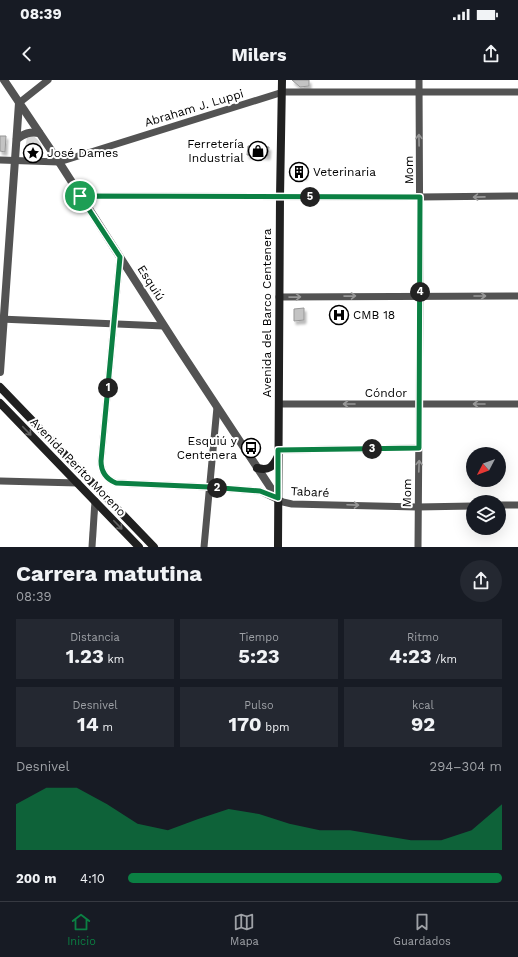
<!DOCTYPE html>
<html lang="es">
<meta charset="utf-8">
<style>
:root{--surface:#171b24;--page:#242831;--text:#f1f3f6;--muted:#9ea1a6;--line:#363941;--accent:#0b8043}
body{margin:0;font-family:"Work Sans",sans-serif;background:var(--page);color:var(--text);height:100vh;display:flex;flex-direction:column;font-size:15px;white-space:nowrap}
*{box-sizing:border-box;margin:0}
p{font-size:13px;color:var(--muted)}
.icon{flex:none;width:22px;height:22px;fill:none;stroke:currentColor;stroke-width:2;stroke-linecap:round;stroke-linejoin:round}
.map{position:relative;height:467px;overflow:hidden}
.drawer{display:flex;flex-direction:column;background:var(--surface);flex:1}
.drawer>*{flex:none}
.needle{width:26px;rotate:229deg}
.buttons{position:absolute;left:466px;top:367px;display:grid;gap:8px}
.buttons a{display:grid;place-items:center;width:40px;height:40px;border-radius:50%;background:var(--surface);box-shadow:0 4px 16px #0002;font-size:20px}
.pin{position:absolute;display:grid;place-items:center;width:34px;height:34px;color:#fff;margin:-17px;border:2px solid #fff;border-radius:50%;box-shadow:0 1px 4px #0007}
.km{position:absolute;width:20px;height:20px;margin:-10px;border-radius:50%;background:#222;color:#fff;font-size:11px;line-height:20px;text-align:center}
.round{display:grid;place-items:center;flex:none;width:42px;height:42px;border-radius:21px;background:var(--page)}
.headline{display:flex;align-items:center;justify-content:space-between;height:68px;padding:0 16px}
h1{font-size:22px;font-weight:700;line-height:30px}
.stats{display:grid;grid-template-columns:repeat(3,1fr);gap:6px;height:68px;padding:4px 16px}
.stats div{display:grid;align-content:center;border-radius:0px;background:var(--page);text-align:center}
.stats b{font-size:20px;font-weight:700}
.stats small{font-size:11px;font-weight:400}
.stats p{font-size:11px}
.chart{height:112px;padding:8px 16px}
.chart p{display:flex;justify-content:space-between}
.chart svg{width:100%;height:72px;margin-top:4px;fill:var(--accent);opacity:.7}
ul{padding:0 16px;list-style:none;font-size:13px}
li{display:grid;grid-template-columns:64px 48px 1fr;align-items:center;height:30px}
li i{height:10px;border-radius:5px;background:var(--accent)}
.status{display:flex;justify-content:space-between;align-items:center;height:28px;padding:0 20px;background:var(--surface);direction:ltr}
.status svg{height:11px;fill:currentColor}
header{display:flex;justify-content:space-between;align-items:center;height:52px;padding:0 16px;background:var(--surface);font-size:18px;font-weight:700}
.tabs{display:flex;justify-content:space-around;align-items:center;height:56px;border-top:1px solid var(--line);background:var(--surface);font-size:11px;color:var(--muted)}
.tabs a{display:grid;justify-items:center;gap:2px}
.tabs .current{color:var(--accent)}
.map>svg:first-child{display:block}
.green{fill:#dadada}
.building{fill:#c3c3c3;stroke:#979797;filter:url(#shadow)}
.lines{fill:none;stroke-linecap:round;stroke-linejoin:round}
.minor{stroke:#535353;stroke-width:7}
.tertiary{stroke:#535353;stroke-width:8}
.secondary{stroke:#202020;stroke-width:8}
.oneway{stroke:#989898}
.oneway2{stroke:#636363}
.route-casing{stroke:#fff;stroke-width:8}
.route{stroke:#0b8043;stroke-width:5}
.labels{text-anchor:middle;stroke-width:4;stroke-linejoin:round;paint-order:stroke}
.street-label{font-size:12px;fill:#000;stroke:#fff}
.poi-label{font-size:12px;fill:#000;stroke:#fff;text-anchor:start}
</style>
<div class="status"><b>08:39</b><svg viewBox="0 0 49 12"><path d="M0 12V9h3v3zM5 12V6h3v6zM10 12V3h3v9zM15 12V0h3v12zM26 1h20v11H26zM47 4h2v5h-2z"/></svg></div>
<header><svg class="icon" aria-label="back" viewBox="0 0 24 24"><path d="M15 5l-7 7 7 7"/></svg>Milers<svg class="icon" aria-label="share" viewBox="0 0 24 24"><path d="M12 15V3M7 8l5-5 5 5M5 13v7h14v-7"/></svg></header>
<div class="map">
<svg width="518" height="467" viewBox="0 0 518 467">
<defs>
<filter id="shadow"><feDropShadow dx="2" dy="3.5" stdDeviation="1" flood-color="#0004"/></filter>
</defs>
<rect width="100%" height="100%" fill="#fff"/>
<path class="green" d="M30 54C37 57 45 67 42 75L37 76 27 73 25 69 27 57Z"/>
<g class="building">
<path d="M292 0H309V6L300 7Z"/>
<path d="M0 56H6L5 72 0 71Z"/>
<path d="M248 66 269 67 268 76 247 75Z"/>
<path d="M294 87H305V96H293Z"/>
<path d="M304 228V240L294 241V229Z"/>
</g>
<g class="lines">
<g class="minor">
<path d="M19 23 48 0"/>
<path d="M0 80 59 82 283 12H518"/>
<path d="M80 116 420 117 518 116"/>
<path d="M120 177 101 381C101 392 106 399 116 403L209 407 260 411 283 422 292 424 417 427 473 426"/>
<path d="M279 217 518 216"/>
<path d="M0 239 164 246"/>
<path d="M279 324H518"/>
<path d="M278 370 419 368"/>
<path d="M0 401 78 403"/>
<path d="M499 425H518"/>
<path d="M92 467 95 421"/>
<path d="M204 467 217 327"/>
<path d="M418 467 420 216 419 0"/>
</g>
<g class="tertiary">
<path d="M4 0 59 82 179 269 278 419"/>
<path d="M17 59C24 54 30 51 39 53"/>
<path d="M0 292 19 23"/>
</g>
<g class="secondary">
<path d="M0 307 154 467"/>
<path d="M0 323 139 467"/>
<path d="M257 388C269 391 273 387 278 376"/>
<path d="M278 467 280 117 282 0"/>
</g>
</g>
<defs><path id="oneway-shaft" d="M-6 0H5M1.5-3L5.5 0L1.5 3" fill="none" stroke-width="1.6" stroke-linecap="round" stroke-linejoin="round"/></defs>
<g class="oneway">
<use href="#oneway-shaft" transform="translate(419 60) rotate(-91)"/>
<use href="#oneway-shaft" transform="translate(479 117) rotate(179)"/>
<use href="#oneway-shaft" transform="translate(350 216) rotate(-1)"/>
<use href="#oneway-shaft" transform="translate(480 216)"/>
<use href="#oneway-shaft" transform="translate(295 217) rotate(-1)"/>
<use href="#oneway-shaft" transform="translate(349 324) rotate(180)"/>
<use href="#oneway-shaft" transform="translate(479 324) rotate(-180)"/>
<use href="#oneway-shaft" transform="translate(419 386) rotate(-88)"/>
<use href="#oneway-shaft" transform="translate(353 425) rotate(2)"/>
</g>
<g class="oneway2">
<use href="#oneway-shaft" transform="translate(27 351) rotate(46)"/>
<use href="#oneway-shaft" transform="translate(118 445) rotate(46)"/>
</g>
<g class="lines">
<g class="route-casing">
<path id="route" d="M80 116 420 117 419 368 278 370V418L260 411 209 407 116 403C106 399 101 392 101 381L120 177Z"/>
</g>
<use href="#route" class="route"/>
</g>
<defs>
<g id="shop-ring" transform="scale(1)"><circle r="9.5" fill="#fff" stroke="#000" stroke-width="1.5"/><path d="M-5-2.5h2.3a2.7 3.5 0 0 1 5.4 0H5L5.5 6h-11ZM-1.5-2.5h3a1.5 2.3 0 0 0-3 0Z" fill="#000"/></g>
<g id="sight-ring" transform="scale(1)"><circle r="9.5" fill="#fff" stroke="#000" stroke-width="1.5"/><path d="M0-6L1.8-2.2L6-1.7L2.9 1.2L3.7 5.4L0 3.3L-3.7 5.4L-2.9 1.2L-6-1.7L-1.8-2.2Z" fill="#000"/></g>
<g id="building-ring" transform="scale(1)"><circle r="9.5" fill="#fff" stroke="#000" stroke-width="1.5"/><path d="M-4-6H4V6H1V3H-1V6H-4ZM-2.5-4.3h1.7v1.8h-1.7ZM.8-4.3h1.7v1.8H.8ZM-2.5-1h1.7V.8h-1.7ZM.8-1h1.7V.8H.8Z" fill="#000"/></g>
<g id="hospital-ring" transform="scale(1)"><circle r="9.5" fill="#fff" stroke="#000" stroke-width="1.5"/><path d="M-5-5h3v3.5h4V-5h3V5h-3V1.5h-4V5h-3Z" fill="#000"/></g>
<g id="bus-ring" transform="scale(1)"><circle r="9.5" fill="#fff" stroke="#000" stroke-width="1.5"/><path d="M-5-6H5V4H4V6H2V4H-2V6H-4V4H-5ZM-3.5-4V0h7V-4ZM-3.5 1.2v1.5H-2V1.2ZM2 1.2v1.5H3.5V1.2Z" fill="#000"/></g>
</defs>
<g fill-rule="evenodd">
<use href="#shop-ring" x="258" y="71"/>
<use href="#sight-ring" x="33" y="73"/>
<use href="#building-ring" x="299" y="92"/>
<use href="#hospital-ring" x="339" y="235"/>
<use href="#bus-ring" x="251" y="368"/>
</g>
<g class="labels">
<g class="street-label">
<text transform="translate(194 28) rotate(-17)" y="4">Abraham J. Luppi</text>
<text transform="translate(409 90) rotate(-91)" y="4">Mom</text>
<text transform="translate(151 203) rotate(57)" y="4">Esquiú</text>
<text transform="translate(267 233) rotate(-90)" y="4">Avenida del Barco Centenera</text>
<text x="386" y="317">Cóndor</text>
<text transform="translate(78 387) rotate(46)" y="4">Avenida Perito Moreno</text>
<text transform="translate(310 412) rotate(3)" y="4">Tabaré</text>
<text transform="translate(407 413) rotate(-89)" y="4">Mom</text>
</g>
<g class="poi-label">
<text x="244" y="68" text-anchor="end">Ferretería<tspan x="244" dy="14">Industrial</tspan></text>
<text x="47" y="77">José Dames</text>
<text x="313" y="96">Veterinaria</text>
<text x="353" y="239">CMB 18</text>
<text x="237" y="365" text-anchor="end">Esquiú y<tspan x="237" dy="14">Centenera</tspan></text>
</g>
</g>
</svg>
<div class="buttons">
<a><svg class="needle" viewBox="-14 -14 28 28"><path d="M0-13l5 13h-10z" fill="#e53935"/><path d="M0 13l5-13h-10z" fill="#9ea1a6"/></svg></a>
<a><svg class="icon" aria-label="layers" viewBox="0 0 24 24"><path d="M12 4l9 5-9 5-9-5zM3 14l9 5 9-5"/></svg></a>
</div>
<div class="pin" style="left:80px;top:116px;background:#1e9e55"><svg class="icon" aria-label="arrive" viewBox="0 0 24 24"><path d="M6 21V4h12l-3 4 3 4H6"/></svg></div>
<b class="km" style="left:108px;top:308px">1</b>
<b class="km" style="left:217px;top:408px">2</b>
<b class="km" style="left:372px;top:369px">3</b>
<b class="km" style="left:420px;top:212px">4</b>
<b class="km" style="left:310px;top:117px">5</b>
</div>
<section class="drawer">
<div class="headline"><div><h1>Carrera matutina</h1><p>08:39</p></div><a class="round"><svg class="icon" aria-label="share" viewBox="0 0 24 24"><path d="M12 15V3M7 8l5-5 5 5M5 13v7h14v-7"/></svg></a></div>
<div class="stats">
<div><p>Distancia</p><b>1.23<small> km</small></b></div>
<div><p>Tiempo</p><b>5:23</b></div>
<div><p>Ritmo</p><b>4:23<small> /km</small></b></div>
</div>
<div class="stats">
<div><p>Desnivel</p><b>14<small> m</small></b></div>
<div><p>Pulso</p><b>170<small> bpm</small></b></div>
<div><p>kcal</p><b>92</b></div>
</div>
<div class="chart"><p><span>Desnivel</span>294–304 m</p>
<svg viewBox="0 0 160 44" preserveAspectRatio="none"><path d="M0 44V16L10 6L20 6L30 16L40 28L50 32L60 25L70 19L80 22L90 28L100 32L110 32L120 35L130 38L140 38L150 32L160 16V44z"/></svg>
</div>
<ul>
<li><b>200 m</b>4:10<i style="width:100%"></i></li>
</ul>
</section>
<nav class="tabs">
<a class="current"><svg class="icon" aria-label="home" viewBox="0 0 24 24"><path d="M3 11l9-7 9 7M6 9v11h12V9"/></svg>Inicio</a>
<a><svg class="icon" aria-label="map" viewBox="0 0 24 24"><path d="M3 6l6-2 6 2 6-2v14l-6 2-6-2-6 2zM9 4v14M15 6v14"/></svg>Mapa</a>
<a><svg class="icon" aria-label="saved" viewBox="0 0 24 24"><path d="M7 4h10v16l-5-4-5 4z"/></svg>Guardados</a>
</nav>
